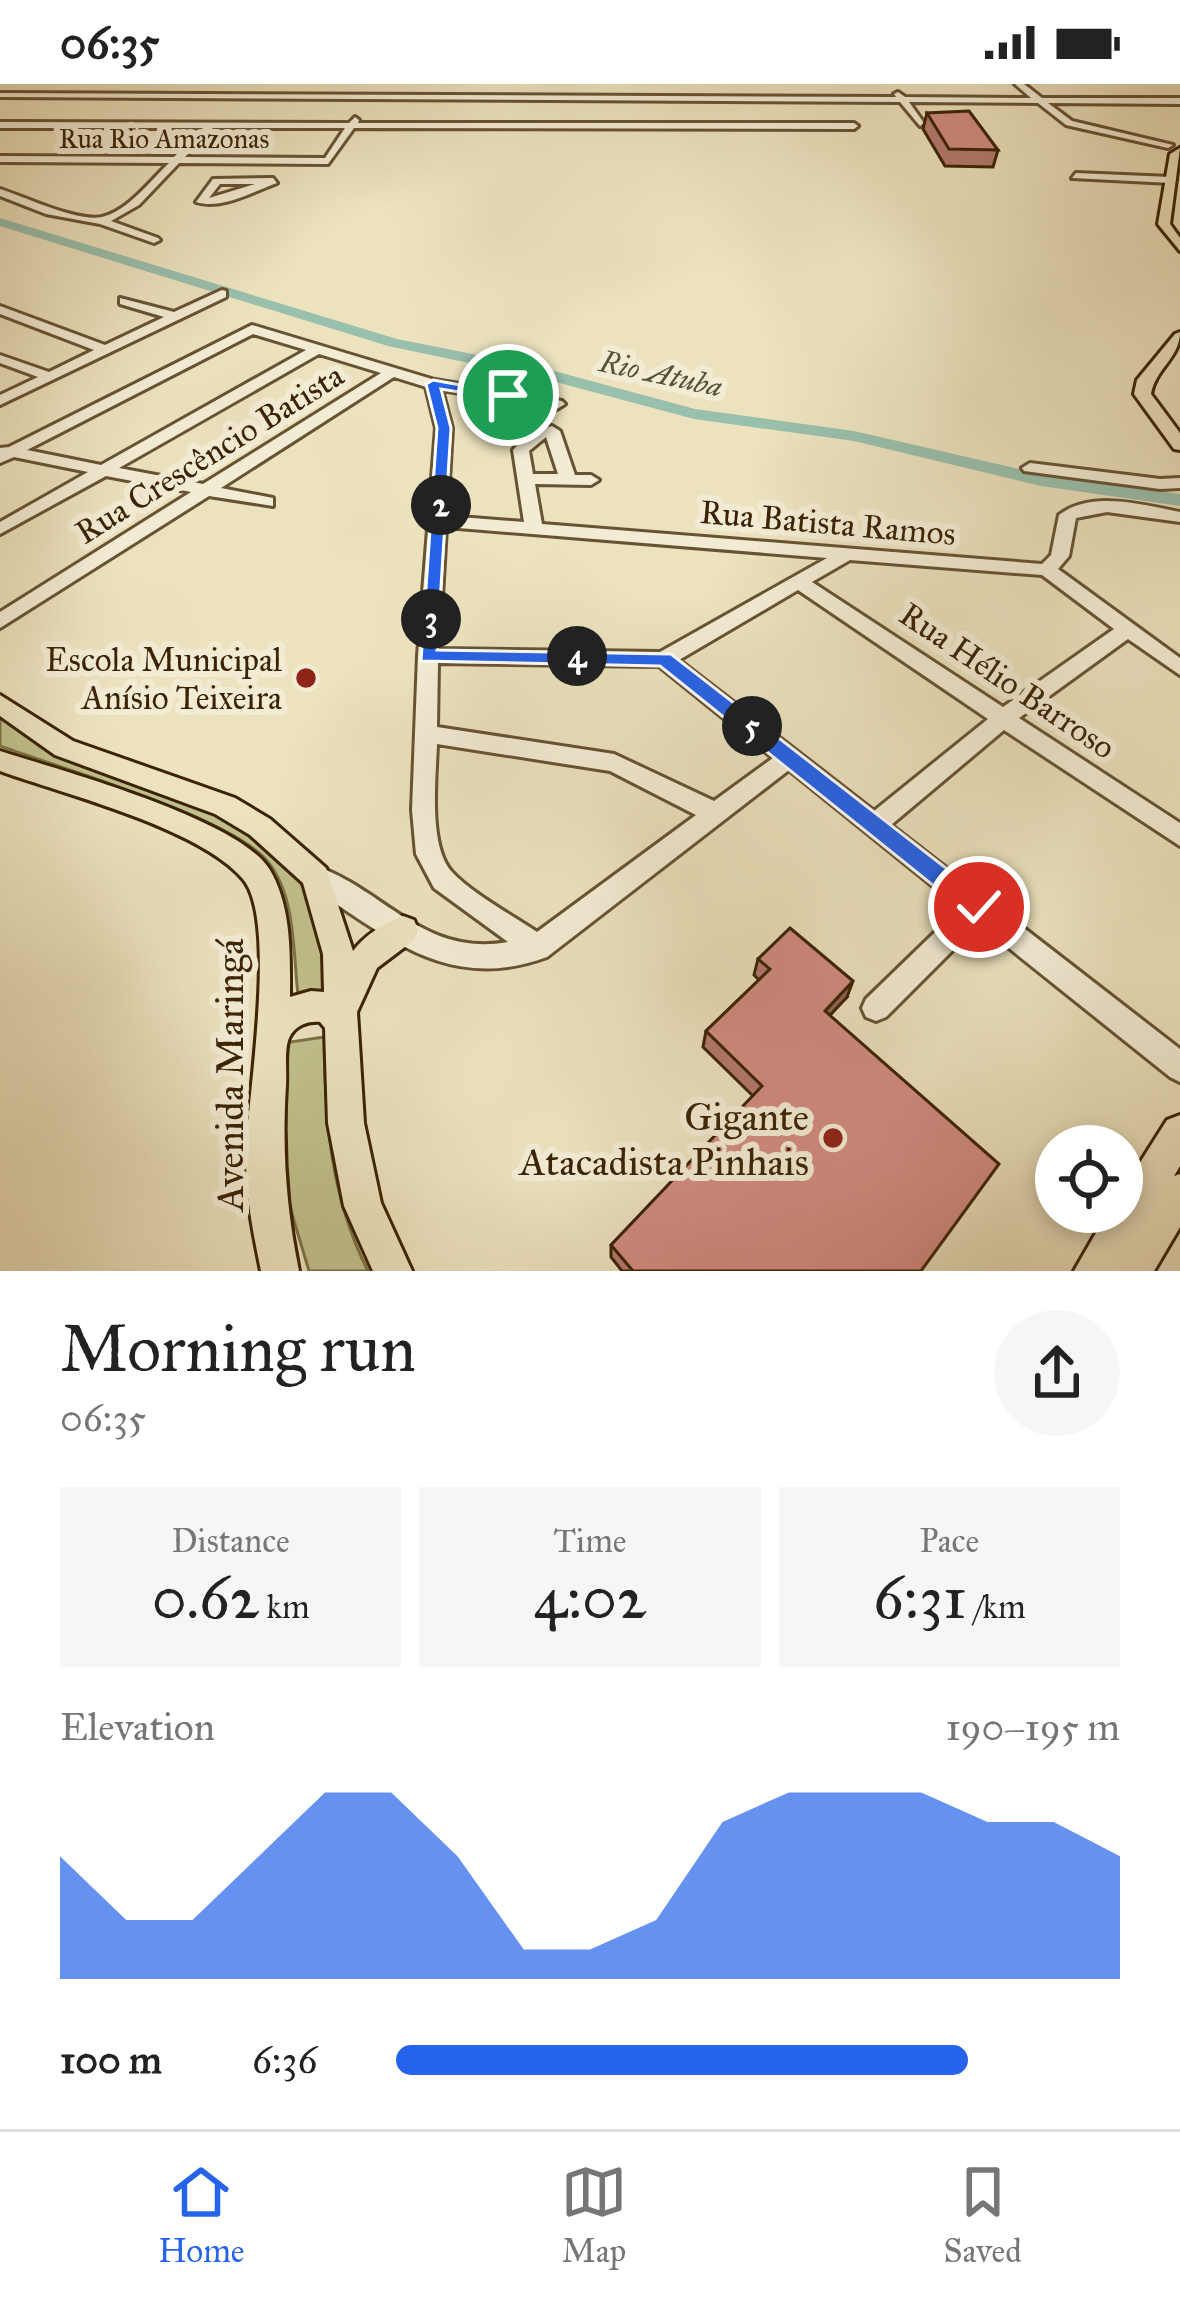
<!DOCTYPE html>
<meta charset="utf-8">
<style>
:root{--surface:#fff;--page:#f6f6f6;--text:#222;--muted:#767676;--line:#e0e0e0;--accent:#2563eb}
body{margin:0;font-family:"IM FELL Great Primer",serif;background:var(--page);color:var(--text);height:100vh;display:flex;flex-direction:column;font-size:45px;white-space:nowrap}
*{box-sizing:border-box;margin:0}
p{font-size:39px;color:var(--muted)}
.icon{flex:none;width:66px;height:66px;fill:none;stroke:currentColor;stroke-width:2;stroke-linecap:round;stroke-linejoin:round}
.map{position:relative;height:1187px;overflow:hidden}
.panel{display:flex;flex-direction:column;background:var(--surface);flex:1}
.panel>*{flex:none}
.fabs{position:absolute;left:1035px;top:1041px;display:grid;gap:24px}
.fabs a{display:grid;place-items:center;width:108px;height:108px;border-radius:50%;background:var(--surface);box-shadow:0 6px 18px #0003;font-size:60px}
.pin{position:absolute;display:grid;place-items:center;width:102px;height:102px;color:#fff;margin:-51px;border:6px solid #fff;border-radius:50%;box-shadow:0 3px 12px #0007}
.km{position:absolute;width:60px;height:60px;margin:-30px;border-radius:50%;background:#222;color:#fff;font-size:33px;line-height:60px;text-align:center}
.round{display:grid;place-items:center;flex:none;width:126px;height:126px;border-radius:63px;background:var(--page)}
.overview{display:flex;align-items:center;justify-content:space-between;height:204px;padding:0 60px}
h1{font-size:66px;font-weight:600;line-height:90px}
.stats{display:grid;grid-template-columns:repeat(3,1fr);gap:18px;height:204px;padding:12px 60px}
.stats div{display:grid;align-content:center;border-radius:0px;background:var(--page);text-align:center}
.stats b{font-size:60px;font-weight:600}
.stats small{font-size:33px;font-weight:400}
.stats p{font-size:33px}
.chart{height:336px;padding:24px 60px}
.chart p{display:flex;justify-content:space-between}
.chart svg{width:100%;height:216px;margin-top:12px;fill:var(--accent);opacity:.7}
ul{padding:0 60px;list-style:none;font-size:39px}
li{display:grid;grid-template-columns:192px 144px 1fr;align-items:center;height:90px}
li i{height:30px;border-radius:15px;background:var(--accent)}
.status{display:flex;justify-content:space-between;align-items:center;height:84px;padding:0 60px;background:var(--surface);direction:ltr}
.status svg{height:33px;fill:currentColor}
.tabs{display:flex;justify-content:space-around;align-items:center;height:168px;border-top:3px solid var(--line);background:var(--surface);font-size:33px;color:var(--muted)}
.tabs a{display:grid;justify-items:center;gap:6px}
.tabs .active{color:var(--accent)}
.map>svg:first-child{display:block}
.green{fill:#c0c08c;stroke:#7e7247;stroke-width:3}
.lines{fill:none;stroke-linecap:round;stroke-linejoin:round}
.river{fill:#99bfad;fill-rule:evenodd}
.minor-casing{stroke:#675331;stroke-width:6}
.major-casing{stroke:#3b2302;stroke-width:6}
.minor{fill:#f3ecd5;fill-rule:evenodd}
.major{fill:#ece2be;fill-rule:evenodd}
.wall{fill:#b4786f;stroke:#3b2302;stroke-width:3}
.shaded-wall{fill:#92615a;stroke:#3b2302;stroke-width:3}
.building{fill:#d18b81;stroke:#3b2302;stroke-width:3}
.route{fill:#2563eb;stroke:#fff;stroke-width:3}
.poi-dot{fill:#8f2418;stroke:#f3ecd5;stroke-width:4.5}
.labels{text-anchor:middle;stroke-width:12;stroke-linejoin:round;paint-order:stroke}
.far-street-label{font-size:27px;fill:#3b2302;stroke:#f3ecd5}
.far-water-label{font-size:30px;font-style:italic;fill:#575235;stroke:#f3ecd5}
.street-label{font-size:33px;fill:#3b2302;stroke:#f3ecd5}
.poi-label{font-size:33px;fill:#3b2302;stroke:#f3ecd5;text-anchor:end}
.near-street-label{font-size:39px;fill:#3b2302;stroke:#f3ecd5}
.near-poi-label{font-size:39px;fill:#3b2302;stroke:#f3ecd5;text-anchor:end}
</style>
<div class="status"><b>06:35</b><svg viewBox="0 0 49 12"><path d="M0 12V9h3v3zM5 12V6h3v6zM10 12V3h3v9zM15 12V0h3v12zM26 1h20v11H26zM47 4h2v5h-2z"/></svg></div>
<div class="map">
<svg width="1180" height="1187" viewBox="0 0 1180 1187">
<rect width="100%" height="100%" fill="#ece2be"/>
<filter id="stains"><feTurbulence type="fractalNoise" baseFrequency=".00167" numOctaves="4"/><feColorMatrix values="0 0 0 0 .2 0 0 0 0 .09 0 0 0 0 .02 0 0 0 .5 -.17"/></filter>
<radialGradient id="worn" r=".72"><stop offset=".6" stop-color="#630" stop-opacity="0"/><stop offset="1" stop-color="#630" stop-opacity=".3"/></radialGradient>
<g class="green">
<path d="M0 630C23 639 38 661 61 671 152 709 272 725 316 827 326 851 328 883 332 909L298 911C293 869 296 812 268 778 233 734 60 684 0 662Z"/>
<path d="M324 953C325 1036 330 1112 368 1187H309L284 1103V959Z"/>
</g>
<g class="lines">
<path class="river" d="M0 134 397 255 543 284 695 325 854 347 1041 390 1180 410V422L1041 402 854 357 694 335 541 294 388 262 0 142Z"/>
<g class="minor-casing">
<g id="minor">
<path d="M1015 0H1024L1042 14H1180V20L1048 19 1072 37 1173 61 1168 64 1066 41 1038 19 909 18 924 39 920 42 900 18 0 13V9L896 13 894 10 898 8 905 13 1031 14Z"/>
<path d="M355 33 359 36 358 39H854L858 42 854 45 354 44 328 80 179 79 139 121 111 137 158 154 160 156 154 159 100 140 46 130 0 112V105C25 113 77 138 102 133 128 127 150 97 169 79L0 78V72L174 73 203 44H0V38L349 39ZM213 44H345L325 74 185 73Z"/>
<path d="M1076 89 1171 93 1176 96 1171 99 1072 94Z"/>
<path d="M273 94 277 99C252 108 221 126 196 118L213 95ZM220 100H255L209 114Z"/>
<path d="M222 206 226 207V213L0 321V311L38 293 0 279V271L49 288 94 266 0 230V222L105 261 164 233 120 220V214L174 228Z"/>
<path d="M252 241 435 296 562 317 565 320 557 325 442 306 452 344 447 432 524 438 513 366 529 348 552 342 560 347 575 391H591L599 396 591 401 535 400 542 440 1042 480 1051 471 1059 431C1092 406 1142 421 1180 428V438L1107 428 1076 434 1069 472 1058 485 1180 574V591L1128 555 1019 634 1180 739V762L1004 646 891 741 1180 965V998L1170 993 979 840 886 933 876 937 866 933 862 924 866 915 960 824 789 686 547 873C446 910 387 851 307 801L303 793 307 785 316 782C386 807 424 873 508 858L434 804 416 770 412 726 418 572 436 344 426 303 394 293 221 404 273 414V422L209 412 0 544V528L191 408 106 392 0 450V438L88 388 14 373 0 379V364L9 363ZM253 250 306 266 101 381 27 366ZM319 270 381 289 203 400 119 384ZM546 353 558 390H533L529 367ZM446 443 827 474 660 568 439 565ZM850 476 1042 491 1114 545 1003 623 812 498ZM798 506 988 635 874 727 679 576ZM438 579 659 582 773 674 714 717 614 670 437 643ZM437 660 610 687 696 731 537 848C513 832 470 808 452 788 428 762 436 694 437 660Z"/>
<path d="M1030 379 1160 395 1180 394V404L1160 405 1024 387 1022 384Z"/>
</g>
</g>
<g class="major-casing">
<g id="major">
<path d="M1180 64 1170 140 1180 154V167L1158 140 1170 70Z"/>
<path d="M1180 248C1180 274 1155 285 1151 310L1180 349V366L1174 365 1134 310 1137 296 1175 250Z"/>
<path d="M0 611 73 657 235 714 270 735 326 784 353 867C366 850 383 840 403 832L414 836 418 846 414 856 377 884 357 928 364 1039 381 1119 412 1187H373L344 1122 328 1039 325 944 320 938C308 937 295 941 289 954 284 966 287 987 286 1001 282 1066 286 1123 299 1187H261C253 1148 245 1108 246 1068 248 1011 278 836 243 795 200 744 64 710 0 687V667C59 686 240 735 270 786 292 824 290 871 290 913L311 907 324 908 323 870 303 799 250 751 215 730 55 671 0 632Z"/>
<path d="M1180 1031V1082L1174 1092 1180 1090V1143L1154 1187H1074L1108 1128H1122V1107L1167 1036Z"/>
</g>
</g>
<use href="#minor" class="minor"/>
<use href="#major" class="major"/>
</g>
<g class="wall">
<path d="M927 29 998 66 993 83 945 82 923 45Z"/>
<path d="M758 875 847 913 829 932 921 1187H622L611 1173V1161L753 1012 703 963 706 947 759 896 754 891Z"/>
</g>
<path class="shaded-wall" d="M853 897 847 913 819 943 825 927Z"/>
<g class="building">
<path d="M969 27 998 66 949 65 927 29Z"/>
<path d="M790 844 853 897 825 927 999 1080 921 1187H633L611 1161 762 1002 706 947 770 885 758 875Z"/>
</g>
<path class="route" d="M433 296 515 311 508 316 441 305 451 344 437 566 671 570 987 816V831H970L660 582 421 577 437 344 426 300Z"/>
<g class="poi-dot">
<circle cx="306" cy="594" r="12"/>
<circle cx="833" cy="1054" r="12"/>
</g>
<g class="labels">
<g class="far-street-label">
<text x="164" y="64">Rua Rio Amazonas</text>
</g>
<g class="far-water-label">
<text transform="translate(661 290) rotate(12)" y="10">Rio Atuba</text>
</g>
<g class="street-label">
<text transform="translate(209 369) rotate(-32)" y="12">Rua Crescêncio Batista</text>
<text transform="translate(828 438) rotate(5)" y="12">Rua Batista Ramos</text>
<text transform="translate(1008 596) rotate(34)" y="12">Rua Hélio Barroso</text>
</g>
<g class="poi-label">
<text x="282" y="587">Escola Municipal<tspan x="282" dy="38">Anísio Teixeira</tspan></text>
</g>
<g class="near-street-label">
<text transform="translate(229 991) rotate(-90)" y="14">Avenida Maringá</text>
</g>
<g class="near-poi-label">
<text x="809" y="1046">Gigante<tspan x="809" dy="45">Atacadista Pinhais</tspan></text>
</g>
</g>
<rect width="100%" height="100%" filter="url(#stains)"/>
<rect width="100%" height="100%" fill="url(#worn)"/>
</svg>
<div class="fabs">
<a><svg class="icon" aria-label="locate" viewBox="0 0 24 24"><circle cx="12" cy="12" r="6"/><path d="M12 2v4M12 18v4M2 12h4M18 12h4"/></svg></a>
</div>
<div class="pin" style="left:508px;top:311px;background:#1e9e55"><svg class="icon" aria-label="arrive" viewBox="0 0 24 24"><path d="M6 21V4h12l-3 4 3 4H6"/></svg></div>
<div class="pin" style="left:979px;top:823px;background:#d93025"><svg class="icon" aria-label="check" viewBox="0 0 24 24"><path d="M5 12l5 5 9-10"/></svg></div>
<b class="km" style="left:441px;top:421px">2</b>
<b class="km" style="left:431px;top:535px">3</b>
<b class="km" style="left:577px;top:572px">4</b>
<b class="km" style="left:752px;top:642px">5</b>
</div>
<section class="panel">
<div class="overview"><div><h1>Morning run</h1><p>06:35</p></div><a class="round"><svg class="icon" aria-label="share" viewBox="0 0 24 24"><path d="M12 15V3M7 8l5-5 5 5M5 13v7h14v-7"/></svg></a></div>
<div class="stats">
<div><p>Distance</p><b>0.62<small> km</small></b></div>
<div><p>Time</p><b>4:02</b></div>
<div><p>Pace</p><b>6:31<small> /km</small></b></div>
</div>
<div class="chart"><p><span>Elevation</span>190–195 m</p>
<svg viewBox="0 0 160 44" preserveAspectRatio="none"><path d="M0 44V19L10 32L20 32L30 19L40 6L50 6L60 19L70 38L80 38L90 32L100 12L110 6L120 6L130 6L140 12L150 12L160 19V44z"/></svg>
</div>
<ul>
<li><b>100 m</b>6:36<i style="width:79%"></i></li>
</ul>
</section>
<nav class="tabs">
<a class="active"><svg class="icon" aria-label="home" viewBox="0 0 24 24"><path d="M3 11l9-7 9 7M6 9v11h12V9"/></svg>Home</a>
<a><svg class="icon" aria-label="map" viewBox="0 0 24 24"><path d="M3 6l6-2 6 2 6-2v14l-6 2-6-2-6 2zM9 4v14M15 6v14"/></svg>Map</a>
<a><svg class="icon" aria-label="saved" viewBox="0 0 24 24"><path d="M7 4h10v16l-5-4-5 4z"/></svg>Saved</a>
</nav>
